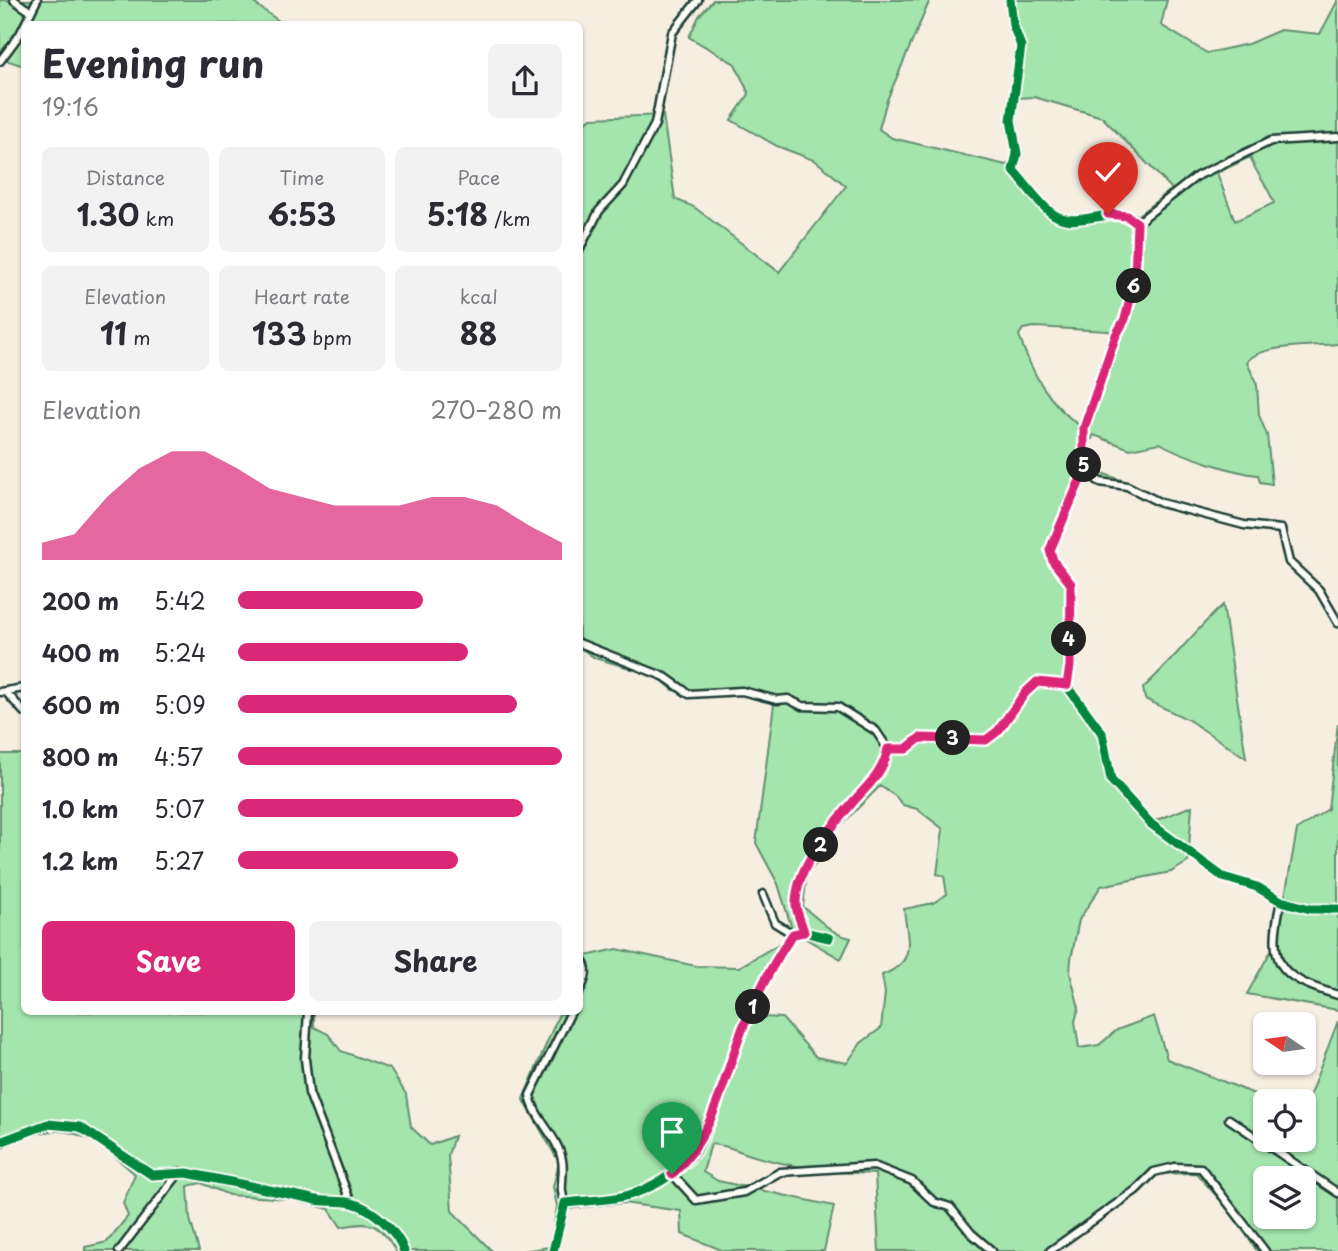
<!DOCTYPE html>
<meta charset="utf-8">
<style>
:root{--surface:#fff;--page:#f2f2f3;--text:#2b2b33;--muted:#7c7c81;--accent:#db2777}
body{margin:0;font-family:"Playpen Sans",sans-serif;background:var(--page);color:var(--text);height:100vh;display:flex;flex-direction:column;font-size:26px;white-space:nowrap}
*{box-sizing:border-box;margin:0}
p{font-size:23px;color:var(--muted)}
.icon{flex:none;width:38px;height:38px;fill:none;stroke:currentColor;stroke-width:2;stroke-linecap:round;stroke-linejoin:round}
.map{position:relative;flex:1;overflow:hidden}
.drawer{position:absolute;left:21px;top:21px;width:562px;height:994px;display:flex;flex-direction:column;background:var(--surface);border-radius:10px;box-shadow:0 2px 5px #0004}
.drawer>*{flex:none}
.needle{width:46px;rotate:283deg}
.tools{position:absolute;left:1253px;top:1012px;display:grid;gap:14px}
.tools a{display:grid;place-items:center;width:63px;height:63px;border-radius:10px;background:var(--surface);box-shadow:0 2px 5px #0004;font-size:35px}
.pin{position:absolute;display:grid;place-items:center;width:60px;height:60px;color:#fff;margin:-72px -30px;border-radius:50% 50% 50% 0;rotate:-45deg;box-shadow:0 0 7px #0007}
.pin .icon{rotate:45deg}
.km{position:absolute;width:35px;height:35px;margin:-18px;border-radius:50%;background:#222;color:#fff;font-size:19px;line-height:35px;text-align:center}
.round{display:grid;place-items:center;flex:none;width:74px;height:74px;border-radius:10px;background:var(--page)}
.summary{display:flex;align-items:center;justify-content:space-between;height:119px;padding:0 21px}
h1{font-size:38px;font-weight:700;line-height:52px}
.figures{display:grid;grid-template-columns:repeat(3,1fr);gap:10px;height:119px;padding:7px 21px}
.figures div{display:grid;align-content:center;border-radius:10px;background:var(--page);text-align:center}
.figures b{font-size:30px;font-weight:700}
.figures small{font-size:19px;font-weight:400}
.figures p{font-size:19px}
.chart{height:196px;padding:14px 21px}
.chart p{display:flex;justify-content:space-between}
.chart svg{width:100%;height:126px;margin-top:7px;fill:var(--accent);opacity:.7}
.cta{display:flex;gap:14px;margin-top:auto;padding:14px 21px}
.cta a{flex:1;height:80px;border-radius:10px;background:var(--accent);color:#fff;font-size:28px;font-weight:700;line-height:80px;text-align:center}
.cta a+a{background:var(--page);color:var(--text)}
ul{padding:0 21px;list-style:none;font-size:23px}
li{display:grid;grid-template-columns:112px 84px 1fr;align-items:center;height:52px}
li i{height:18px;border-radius:9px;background:var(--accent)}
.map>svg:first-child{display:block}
.green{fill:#a4e4ad;stroke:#629070;stroke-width:2;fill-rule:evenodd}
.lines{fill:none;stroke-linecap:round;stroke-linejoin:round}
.minor-casing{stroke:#1f3d34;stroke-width:11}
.minor{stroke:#fdfcf7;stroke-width:6}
.cycleway-casing{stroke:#fdfcf7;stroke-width:13}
.cycleway{stroke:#00873e;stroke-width:9}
.route-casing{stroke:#fff;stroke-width:14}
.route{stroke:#db2777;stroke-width:9}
</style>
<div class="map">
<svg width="1338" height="1251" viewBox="0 0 1338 1251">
<rect width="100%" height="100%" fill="#f7eee2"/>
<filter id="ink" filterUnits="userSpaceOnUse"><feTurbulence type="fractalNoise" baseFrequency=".0143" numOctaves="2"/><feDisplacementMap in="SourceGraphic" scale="14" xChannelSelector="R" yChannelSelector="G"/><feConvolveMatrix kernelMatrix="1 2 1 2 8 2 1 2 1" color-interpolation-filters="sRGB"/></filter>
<g filter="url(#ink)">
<g class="green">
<path d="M0 0H257L255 4 283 24H24V66L6 60 0 65Z"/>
<path d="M713 0H930L887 100 879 129 892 138 1006 165 1014 159 1008 120 1018 46 1010 26 1007 0H1167L1161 25 1207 53 1248 44 1280 30 1320 34 1338 0V344C1317 346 1259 344 1247 362L1257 385 1259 415 1267 435 1272 484 1260 482 1258 475C1235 473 1180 455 1160 443L1130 449 1094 435 1089 444 1087 468 1130 483 1165 501 1238 519 1220 522 1161 508 1126 488 1099 484 1085 477 1079 485 1053 550 1055 560 1074 583 1069 685 1104 732 1113 779 1154 821 1192 806 1188 862 1171 872 1101 886 1079 920 1071 959 1070 973 1079 1008 1075 1021 1079 1048 1099 1045 1117 1030 1154 1016 1167 1059 1257 1095 1287 1101H1265V1139H1304V1110L1338 1021V1251H1257L1229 1210 1196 1173 1157 1174 1125 1204 1055 1251H879L875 1174C836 1173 791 1167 754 1156 736 1151 732 1146 711 1144L703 1172 718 1181 834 1206 824 1251H724L682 1234 681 1211 623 1203 568 1209 555 1251H521L550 1247 557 1206 553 1187 559 1162 523 1099 559 1014 579 1012V984L584 977 579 953 586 956 617 949 696 966 739 967 784 941 791 926 778 884 756 843 774 704 763 697 735 694 690 697 673 690 657 676 595 658 579 647V128L591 118 663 115 675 199 694 207 779 272 846 186 816 161 777 146 731 120 749 94 735 64 689 37 699 16ZM1034 97 1102 117 1172 189 1138 215 1115 211 1088 217H1065L1051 210 1016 170 1013 120 1017 98ZM1250 157C1256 174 1268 186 1274 203L1235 221 1217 173ZM1035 327 1108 331 1116 335 1082 427C1049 405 1031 372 1019 335L1023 329ZM880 786 895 796 903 805 917 809 943 829 937 874 944 876 947 894 933 903 904 909C907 940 918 962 882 975L885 993 881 1028 861 1043 847 1063 816 1057 782 1018 764 1017 757 1010C767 986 777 948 801 936L841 959 851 938C832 935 819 919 803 907L807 874 832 842 834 832ZM1265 1178H1304V1216H1265Z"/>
<path d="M1223 605 1246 758 1187 719 1145 699 1143 688C1172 662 1194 631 1223 605Z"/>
<path d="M1338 723V1010L1247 994 1277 940 1297 830 1328 809Z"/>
<path d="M0 754H24V1012H314V1027L328 1034 341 1051 390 1069 406 1094 411 1127 430 1145 454 1136 448 1155 452 1211 492 1251H396C379 1224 373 1220 341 1227L329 1209 289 1199 229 1195 201 1183 188 1186 190 1219 199 1251H85V1247L107 1242 128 1216 123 1203 135 1174C86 1131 62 1116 0 1149Z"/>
</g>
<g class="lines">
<g class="minor-casing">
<g id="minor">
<path d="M14 0 30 11"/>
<path d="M1010 0 1013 25 1021 46 1011 120 1017 154 1013 170C1025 183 1036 200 1049 211 1075 234 1106 202 1137 223L1135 280 1125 319 1116 335 1084 428V470L1050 550 1053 561 1071 584V666L1067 686 1102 733 1111 780 1151 824 1223 877 1257 887 1281 901 1310 909H1338"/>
<path d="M0 61 20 34 37 0"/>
<path d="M1137 223 1197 176 1271 141 1338 137"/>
<path d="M579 250 599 211 623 185 655 124 672 33 698 0"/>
<path d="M1084 470 1100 482 1127 486 1161 503 1244 525 1281 529 1289 562 1319 590 1338 623"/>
<path d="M579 643 665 677 689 694 742 691 777 700 788 699 802 706 838 707 876 731 888 749"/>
<path d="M0 692 24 688"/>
<path d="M6 692 24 712"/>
<path d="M763 894 775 923 793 934"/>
<path d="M1281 901C1267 964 1277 977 1338 995"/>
<path d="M804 932C802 924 797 914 796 906 795 867 830 830 853 802 869 784 883 773 888 749H906L920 739 986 740 998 731 1025 693 1037 683 1067 686"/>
<path d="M579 957C591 968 585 980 579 993"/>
<path d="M308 1012 305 1059 309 1093 351 1203"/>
<path d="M1229 1119 1338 1193"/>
<path d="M0 1142 48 1124 80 1127 152 1175 187 1173 308 1198C325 1204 336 1199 352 1203 374 1209 397 1231 404 1251"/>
<path d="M672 1174 696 1200 744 1192 780 1172 874 1166 912 1181 934 1202 950 1207 971 1233 992 1251"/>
<path d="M565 1203C558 1187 565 1176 562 1160 558 1136 534 1119 530 1095L571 1012"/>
<path d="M119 1251 180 1172"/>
<path d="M553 1251 565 1203C591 1200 618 1201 643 1190 663 1181 686 1167 698 1148 712 1124 719 1095 728 1069 745 1021 764 976 793 934L804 932 829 938"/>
<path d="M1050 1251 1136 1190 1154 1172 1175 1167 1201 1168 1265 1251"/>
</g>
</g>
<use href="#minor" class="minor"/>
<g class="cycleway-casing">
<g id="cycleway">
<path d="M1010 0 1013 25 1021 46 1011 120 1017 154 1013 170C1025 183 1036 200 1049 211 1075 234 1106 202 1137 223L1135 280 1125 319 1116 335 1084 428V470L1050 550 1053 561 1071 584V666L1067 686 1102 733 1111 780 1151 824 1223 877 1257 887 1281 901 1310 909H1338"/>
<path d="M0 1142 48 1124 80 1127 152 1175 187 1173 308 1198C325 1204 336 1199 352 1203 374 1209 397 1231 404 1251"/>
<path d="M553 1251 565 1203C591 1200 618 1201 643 1190 663 1181 686 1167 698 1148 712 1124 719 1095 728 1069 745 1021 764 976 793 934L804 932 829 938"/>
</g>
</g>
<use href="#cycleway" class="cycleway"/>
</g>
</g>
<g class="lines" filter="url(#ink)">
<g class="route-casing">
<path id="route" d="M672 1174C714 1137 723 1080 742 1030 756 996 772 964 793 934L804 932C802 924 797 914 796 906 795 867 830 830 853 802 869 784 883 773 888 749H906L920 738 986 740 998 731 1025 693 1037 682 1067 685 1070 666 1071 584 1053 561 1050 550 1084 471V428L1116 335 1125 319 1135 280 1137 223 1127 216 1108 214"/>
</g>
<use href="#route" class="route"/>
</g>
</svg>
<div class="tools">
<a><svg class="needle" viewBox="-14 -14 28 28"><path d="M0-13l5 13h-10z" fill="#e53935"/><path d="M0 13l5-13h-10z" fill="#7c7c81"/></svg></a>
<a><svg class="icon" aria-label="locate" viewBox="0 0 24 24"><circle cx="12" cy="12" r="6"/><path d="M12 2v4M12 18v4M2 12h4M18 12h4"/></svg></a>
<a><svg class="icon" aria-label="layers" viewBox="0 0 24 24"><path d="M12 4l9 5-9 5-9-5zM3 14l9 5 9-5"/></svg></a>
</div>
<div class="pin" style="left:672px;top:1174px;background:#1e9e55"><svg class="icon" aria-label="arrive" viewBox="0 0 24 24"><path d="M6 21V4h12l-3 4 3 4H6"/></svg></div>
<div class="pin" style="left:1108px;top:214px;background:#d93025"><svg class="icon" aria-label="check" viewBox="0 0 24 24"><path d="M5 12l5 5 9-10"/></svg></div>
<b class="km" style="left:753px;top:1007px">1</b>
<b class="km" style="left:821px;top:845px">2</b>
<b class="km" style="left:953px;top:738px">3</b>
<b class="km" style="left:1069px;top:639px">4</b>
<b class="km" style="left:1084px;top:465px">5</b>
<b class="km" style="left:1134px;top:286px">6</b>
<section class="drawer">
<div class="summary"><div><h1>Evening run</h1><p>19:16</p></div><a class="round"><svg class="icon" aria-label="share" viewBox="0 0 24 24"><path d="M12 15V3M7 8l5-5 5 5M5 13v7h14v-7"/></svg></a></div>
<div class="figures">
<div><p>Distance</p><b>1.30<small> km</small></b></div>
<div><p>Time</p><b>6:53</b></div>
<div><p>Pace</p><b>5:18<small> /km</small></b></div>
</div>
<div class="figures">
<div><p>Elevation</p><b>11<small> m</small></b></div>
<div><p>Heart rate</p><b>133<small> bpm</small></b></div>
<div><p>kcal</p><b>88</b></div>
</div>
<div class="chart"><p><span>Elevation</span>270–280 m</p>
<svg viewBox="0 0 160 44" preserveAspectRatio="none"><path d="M0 44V38L10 35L20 22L30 12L40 6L50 6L60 12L70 19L80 22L90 25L100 25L110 25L120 22L130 22L140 25L150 32L160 38V44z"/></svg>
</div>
<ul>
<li><b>200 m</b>5:42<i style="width:57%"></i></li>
<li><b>400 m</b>5:24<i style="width:71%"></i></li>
<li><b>600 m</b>5:09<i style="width:86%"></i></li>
<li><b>800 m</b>4:57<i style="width:100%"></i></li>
<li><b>1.0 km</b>5:07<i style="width:88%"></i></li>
<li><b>1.2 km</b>5:27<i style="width:68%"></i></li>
</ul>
<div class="cta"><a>Save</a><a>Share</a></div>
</section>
</div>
